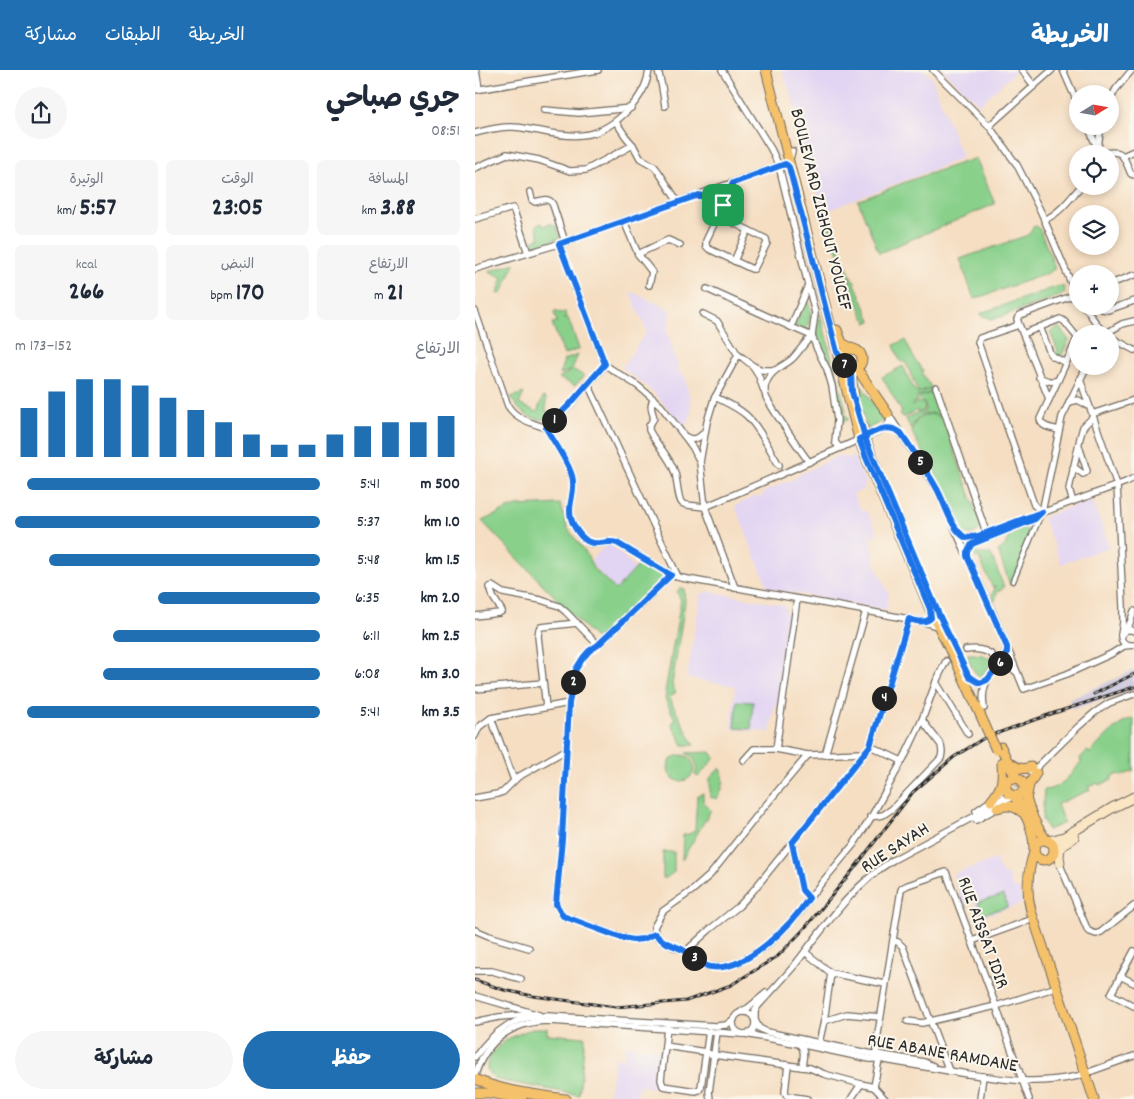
<!DOCTYPE html>
<html lang="ar">
<meta charset="utf-8">
<style>
:root{--surface:#fff;--page:#f6f6f7;--text:#1f2937;--muted:#747a83;--accent:#1f6fb2}
body{margin:0;font-family:Dekko,"Playpen Sans Arabic",sans-serif;background:var(--page);color:var(--text);direction:rtl;height:100vh;display:flex;flex-direction:column;font-size:19px;white-space:nowrap}
*{box-sizing:border-box;margin:0}
p{font-size:16px;color:var(--muted)}
.icon{flex:none;width:28px;height:28px;fill:none;stroke:currentColor;stroke-width:2;stroke-linecap:round;stroke-linejoin:round}
.map{position:relative;flex:1;overflow:hidden;direction:ltr}
.sheet{display:flex;flex-direction:column;background:var(--surface);width:475px}
.sheet>*{flex:none}
.needle{width:32px;rotate:79deg}
.tools{position:absolute;left:594px;top:15px;display:grid;gap:10px}
.tools a{display:grid;place-items:center;width:50px;height:50px;border-radius:50%;background:var(--surface);box-shadow:0 2px 8px #0003;font-size:25px}
.pin{position:absolute;display:grid;place-items:center;width:42px;height:42px;color:#fff;margin:-21px;border-radius:10px;box-shadow:0 2px 8px #0006}
.km{position:absolute;width:25px;height:25px;margin:-12px;border-radius:50%;background:#222;color:#fff;font-size:14px;line-height:25px;text-align:center}
.round{display:grid;place-items:center;flex:none;width:52px;height:52px;border-radius:26px;background:var(--page)}
.headline{display:flex;align-items:center;justify-content:space-between;height:85px;padding:0 15px}
h1{font-size:28px;font-weight:700;line-height:38px}
.figures{display:grid;grid-template-columns:repeat(3,1fr);gap:8px;height:85px;padding:5px 15px}
.figures div{display:grid;align-content:center;border-radius:8px;background:var(--page);text-align:center}
.figures b{font-size:25px;font-weight:700}
.figures small{font-size:14px;font-weight:400}
.figures p{font-size:14px}
.chart{height:140px;padding:10px 15px}
.chart p{display:flex;justify-content:space-between}
.chart svg{width:100%;height:90px;margin-top:5px;stroke:var(--accent);stroke-width:6}
.primary-button{display:flex;gap:10px;margin-top:auto;padding:10px 15px}
.primary-button a{flex:1;height:58px;border-radius:30px;background:var(--accent);color:#fff;font-size:20px;font-weight:700;line-height:58px;text-align:center}
.primary-button a+a{background:var(--page);color:var(--text)}
ul{padding:0 15px;list-style:none;font-size:16px}
li{display:grid;grid-template-columns:80px 60px 1fr;align-items:center;height:38px}
li i{height:12px;border-radius:6px;background:var(--accent)}
header{display:flex;align-items:center;gap:30px;box-sizing:border-box;height:70px;padding:0 25px;background:var(--accent);color:#fff}
header strong{font-size:24px}
nav{display:flex;gap:28px;margin-inline-start:auto;font-size:18px}
main{display:flex;flex:1;min-height:0}
.map>svg:first-child{display:block}
.built{fill:#e2d4f3}
.industrial{fill:#c5c0da}
.green{fill:#89d08b;stroke:#5a7e5b}
.lines{fill:none;stroke-linecap:round;stroke-linejoin:round}
.minor-tunnel{stroke:#cdbaa4;stroke-width:5.5;stroke-dasharray:5.5 3;stroke-linecap:butt}
.pedestrian-casing{stroke:#726a60;stroke-width:7}
.minor-casing{stroke:#726a60;stroke-width:8}
.secondary-casing{stroke:#726a60;stroke-width:11}
.primary-casing{stroke:#726a60;stroke-width:11}
.pedestrian{stroke:#fff;stroke-width:4.5}
.minor{stroke:#fff;stroke-width:5.5}
.secondary{stroke:#fbe6c4;stroke-width:9}
.primary{stroke:#f5c16b;stroke-width:9}
.rail-casing{stroke:#2b2b2b;stroke-width:3}
.rail{stroke:#fbf7ec;stroke-width:1;stroke-dasharray:4;stroke-linecap:butt}
.primary-bridge-casing{stroke:#726a60;stroke-width:11;stroke-linecap:butt}
.primary-bridge{stroke:#f5c16b;stroke-width:9}
.route-casing{stroke:#fff;stroke-width:10}
.route{stroke:#1a73e8;stroke-width:6}
.labels{text-anchor:middle;stroke-width:4;stroke-linejoin:round;paint-order:stroke}
.street-label{font-size:19px;fill:#2b2b2b;stroke:#fbf7ec}
</style>
<header>
<strong>الخريطة</strong>
<nav><a>الخريطة</a><a>الطبقات</a><a>مشاركة</a></nav>
</header>
<main>
<div class="map">
<svg width="659" height="1029" viewBox="0 0 659 1029">
<rect width="100%" height="100%" fill="#fbf7ec"/>
<filter id="ink" filterUnits="userSpaceOnUse"><feTurbulence type="fractalNoise" baseFrequency=".02" numOctaves="2"/><feDisplacementMap in="SourceGraphic" scale="10" xChannelSelector="R" yChannelSelector="G"/><feConvolveMatrix kernelMatrix="1 2 1 2 8 2 1 2 1" color-interpolation-filters="sRGB"/></filter>
<filter id="wash" filterUnits="userSpaceOnUse"><feTurbulence type="fractalNoise" baseFrequency=".0096" numOctaves="4" result="noise"/><feDisplacementMap in="SourceGraphic" scale="20" xChannelSelector="R" yChannelSelector="G"/><feGaussianBlur stdDeviation="1.12" result="paint"/><feColorMatrix in="noise" values="0 0 0 0 0 0 0 0 0 0 0 0 0 0 0 0 0 1.4 0 .05"/><feComposite in="paint" operator="in"/></filter>
<g filter="url(#wash)">
<rect width="100%" height="100%" fill="#f5dec2"/>
<g class="built">
<path d="M307 0H449L457 8 487 88 349 142 340 116 335 105H333L330 95 332 93 326 75 328 74 322 55 325 50Z"/>
<path d="M468 0H542L504 35Z"/>
<path d="M155 222 169 227V228L196 240 192 260 205 305 209 304 215 329 216 347 209 357 181 325 170 315 147 298 172 261Z"/>
<path d="M364 385 368 387H379L391 414 389 416 390 419 378 424 385 439 393 443 403 464 395 467 401 496 414 525 411 540 293 518 260 436 281 426 284 427 288 425 289 422 312 411 319 410 322 406Z"/>
<path d="M618 431 634 477 586 494 568 447 611 432 613 433Z"/>
<path d="M134 473 160 499 141 519 119 497 116 490Z"/>
<path d="M233 521 309 535 311 537V543L315 544 303 635 299 638 295 662 257 659 260 616 212 608 226 523 229 524Z"/>
<path d="M521 789 524 799 525 798 527 804H532L538 818 545 819 547 834 504 847 499 831 488 835 478 804Z"/>
<path d="M151 975 186 980 181 1018 164 1016 162 1029 134 1026 140 987 149 989Z"/>
</g>
<path class="industrial" d="M659 600V619L598 639 594 630Z"/>
<g class="green">
<path d="M501 88 520 134 404 183 383 131 433 111Z"/>
<path d="M349 145H352L378 212 379 211 396 251 391 253 392 251 389 248Z"/>
<path d="M67 153 68 156 77 153 78 156 81 155 85 168 59 176 57 171 65 168 61 155Z"/>
<path d="M562 156 564 158 579 195V199L574 203 499 229 485 189 553 165 558 157Z"/>
<path d="M40 193 27 223 22 224 28 208 14 201Z"/>
<path d="M584 216 589 217 590 222 587 225 517 250 512 247 507 246 506 243Z"/>
<path d="M330 231H333L336 242 332 261 320 256Z"/>
<path d="M80 241 84 243 90 242 92 247 88 249 93 248 104 279 89 285 77 253 82 252 79 243Z"/>
<path d="M345 243 357 289 356 291 357 294H359L371 341 369 344 372 346 373 350 365 352 360 308 346 277 342 264Z"/>
<path d="M584 257 594 270 586 286 583 287 580 284 583 281 575 262Z"/>
<path d="M430 270 440 290 448 301 447 304 457 318 443 322 431 293 425 291 419 275Z"/>
<path d="M103 285 97 299 109 306 100 316 84 308 96 301V300L84 305 89 290Z"/>
<path d="M428 296 441 323 457 319 458 322 443 326 442 328 443 330 437 334V336L443 332 448 333 450 337 448 341 445 342 441 341 430 347H427L425 344 427 342 407 307Z"/>
<path d="M382 309 410 350 392 359 380 316Z"/>
<path d="M49 323 44 334 62 342 68 327 71 328V340L72 341 73 349C55 351 43 342 36 327Z"/>
<path d="M459 323 467 347C455 339 441 345 436 359L431 349 442 343H448L451 339 450 334 445 330 444 326Z"/>
<path d="M455 344 462 345 468 349 506 455C505 463 495 466 488 463L459 402 437 363C438 352 444 347 455 344Z"/>
<path d="M85 434 93 459 112 484 118 498 141 520 166 493 190 507 123 571 76 523 7 451 33 439 42 436Z"/>
<path d="M549 456C555 460 551 466 553 471L538 512 535 515 523 481 530 476 536 462Z"/>
<path d="M498 481 505 484H516L529 517 522 522 520 531 517 529 516 526 521 517 519 516 518 518 505 490 506 488 496 486V482Z"/>
<path d="M205 518 209 519 210 532 197 614 198 618 201 622 194 628 219 675H208L197 654 200 649 190 629 191 623 190 622 206 530 202 522Z"/>
<path d="M493 584C502 584 509 584 516 589V595L507 605 503 606 498 599 492 586Z"/>
<path d="M262 631 278 632 276 659 260 658Z"/>
<path d="M659 648V701L646 706 644 704 636 707 637 710 624 715 623 713 613 717 615 720 582 734 589 753 573 760 567 749 569 720C586 719 596 704 606 692L605 688 612 681 615 683C628 670 641 653 659 648Z"/>
<path d="M236 682 240 688 223 707 220 705C224 695 220 688 211 683Z"/>
<circle cx="206" cy="698" r="13"/>
<path d="M244 699H246C251 710 248 719 242 729L235 727V708Z"/>
<path d="M228 723V732L236 740 207 790 208 765 217 763 220 759 222 726Z"/>
<path d="M188 782H199V802L191 808H188Z"/>
<path d="M529 825 532 837 507 844 503 832Z"/>
<path d="M61 958H72V964L110 967 104 1025 23 1010C0 1000 18 978 32 970 42 964 51 961 61 958Z"/>
</g>
</g>
<g filter="url(#ink)">
<g class="lines">
<g class="minor-tunnel">
<path d="M471 591 475 586 491 580"/>
<path d="M528 728 556 703"/>
</g>
<g class="pedestrian-casing">
<path id="pedestrian" d="M538 511 565 446"/>
</g>
<g class="minor-casing">
<g id="minor">
<path d="M1 0 4 19"/>
<path d="M183 0 187 17 190 36"/>
<path d="M247 0 296 79 304 96 340 243 337 266 316 257"/>
<path d="M458 0 514 56 542 95 566 142 602 227"/>
<path d="M547 0 559 16"/>
<path d="M588 0 602 32"/>
<path d="M0 20 123 0"/>
<path d="M635 30 641 19 657 0"/>
<path d="M69 40 104 43 156 38"/>
<path d="M141 52 151 67 158 75 165 88 179 96 183 101 203 132"/>
<path d="M514 56 577 0"/>
<path d="M613 56 622 78"/>
<path d="M0 63C12 60 25 56 38 57 47 57 56 60 65 61 102 69 125 69 153 40 164 29 172 16 174 0"/>
<path d="M622 84 626 56"/>
<path d="M623 84C649 80 646 81 656 104L659 105"/>
<path d="M648 86 659 81"/>
<path d="M0 98 32 84 64 90 95 101 111 100 158 75"/>
<path d="M55 122 57 130 60 132C68 130 74 127 78 135L90 172"/>
<path d="M225 125 248 135"/>
<path d="M243 145 291 169 292 173 279 199H277L234 179 231 176V171L258 113"/>
<path d="M0 149 38 138 53 183"/>
<path d="M569 150C584 144 596 128 606 116"/>
<path d="M149 151 163 184 177 202 174 215"/>
<path d="M84 174 130 295"/>
<path d="M163 184 193 170 205 175"/>
<path d="M259 191 273 160"/>
<path d="M0 199 90 172 310 94 315 89 317 81"/>
<path d="M635 214 659 205"/>
<path d="M232 219 316 257 333 215"/>
<path d="M609 236 629 264"/>
<path d="M625 236 627 239 633 240 659 231"/>
<path d="M0 241 33 336C41 349 57 353 71 358L97 333 113 314"/>
<path d="M228 244 242 251 258 277 263 285 268 288 278 296 287 300H300"/>
<path d="M543 252 574 329"/>
<path d="M565 257 575 283 577 286 591 293"/>
<path d="M548 264 585 249 589 251 602 267"/>
<path d="M630 264 647 254 659 251"/>
<path d="M635 267 659 280"/>
<path d="M278 296 283 304 289 321"/>
<path d="M564 307C571 310 575 313 583 310"/>
<path d="M605 309 642 415 648 536V552L646 565"/>
<path d="M461 317 512 465"/>
<path d="M240 327C250 332 262 337 271 345 285 358 294 379 304 395"/>
<path d="M179 329C174 335 177 341 179 348L174 356V360C181 375 195 386 200 403 202 409 203 430 207 433 210 436 224 436 230 437L225 392 218 378 210 367 186 336 175 326 163 316 130 295 113 314 203 507"/>
<path d="M594 332 603 330 614 336"/>
<path d="M413 344 462 419 518 543 549 619 592 604 636 584 649 576 659 575"/>
<path d="M617 344 659 330"/>
<path d="M71 358C79 372 93 391 97 406 101 418 95 429 95 441 95 453 104 468 115 473 124 476 133 470 142 473L196 505 207 508 397 542 449 552 464 557"/>
<path d="M584 360C576 358 566 357 565 349L602 269"/>
<path d="M211 367C218 371 224 369 229 362"/>
<path d="M225 392 232 352 239 329 263 285"/>
<path d="M334 392C322 376 312 360 301 344 298 339 294 333 291 327 289 321 290 314 293 309 299 298 308 297 317 289 324 282 329 273 337 266L342 279 352 299 357 316 362 350 360 372 364 377H368"/>
<path d="M598 398H600L608 404 610 403 612 401 604 376"/>
<path d="M598 432 594 419 605 368 608 357 618 347"/>
<path d="M567 442 559 435 503 272 505 268 541 256 543 252 542 249 545 245 602 224"/>
<path d="M484 463 491 468 501 467 651 412 659 408"/>
<path d="M492 486V482L497 474 561 449 567 442 587 347 612 296"/>
<path d="M260 518 230 437 309 403 410 358 415 351 414 346"/>
<path d="M0 546 24 543 27 541 18 527 15 517 17 516 28 523 66 530 84 536 91 542 123 575"/>
<path d="M649 561 655 553 659 541"/>
<path d="M655 575C649 575 646 571 646 565L651 560H656L659 561"/>
<path d="M491 580C503 578 520 580 522 595"/>
<path d="M522 595C530 593 535 595 540 601"/>
<path d="M494 607 505 613 512 610"/>
<path d="M461 612 493 664"/>
<path d="M0 619 68 613"/>
<path d="M71 637 63 566 64 559 66 557 102 553"/>
<path d="M509 638C506 619 511 609 523 595 528 589 531 585 532 577"/>
<path d="M16 648 39 710"/>
<path d="M0 666 4 657 16 648 94 633"/>
<path d="M395 676 427 691"/>
<path d="M301 679 322 529"/>
<path d="M389 683 333 685 285 742 235 805 218 820 188 841 179 857 180 864 183 868 199 877 211 881 231 896 243 897 257 895 272 888 291 876 307 861 325 842 334 828 379 774 394 751 431 684 447 650 461 612 471 591"/>
<path d="M350 685 391 541"/>
<path d="M269 690 279 679H301L333 685"/>
<path d="M556 703 603 657 619 643 634 633 659 624"/>
<path d="M525 723 533 713"/>
<path d="M0 728 22 724 28 722 43 707 91 680"/>
<path d="M501 741 518 729"/>
<path d="M395 747 408 745 417 739 466 688 467 682 466 675 447 650"/>
<path d="M501 750 522 738 539 725"/>
<path d="M317 773 327 820 334 828"/>
<path d="M583 790 613 861 621 864 626 862 659 836"/>
<path d="M0 860 14 866 54 878"/>
<path d="M180 864 168 869 158 870 145 867 88 846 81 834 87 769 94 633 101 599 108 588 114 581 123 575 196 505"/>
<path d="M418 871 423 872 428 877 474 1001"/>
<path d="M497 871 558 849"/>
<path d="M211 881 234 860 264 836 277 822 395 676 434 549"/>
<path d="M659 881 636 924 659 936"/>
<path d="M330 882 356 903 410 914"/>
<path d="M0 901H17L46 909"/>
<path d="M645 906 659 913"/>
<path d="M0 926 64 945"/>
<path d="M267 941 273 938 291 923"/>
<circle cx="269" cy="953" r="11"/>
<path d="M280 949V941L283 936C295 923 307 910 319 896 349 858 376 816 418 790L502 745 528 728"/>
<path d="M349 951 372 944 405 947"/>
<path d="M432 951 447 953 521 936 582 917"/>
<path d="M0 952 24 947 51 945"/>
<path d="M281 952 284 958 292 962 397 984 404 989C433 994 462 999 492 1004 531 1010 563 1015 603 1006L659 986"/>
<path d="M192 958 186 1010 188 1016 221 1021 224 1020 226 1017 234 961"/>
<path d="M270 964 324 974 395 989H404"/>
<path d="M344 973 349 951 356 903"/>
<path d="M324 974C331 980 328 988 327 997"/>
<path d="M190 976 231 982 235 984 239 985 327 997 335 998 349 1004 386 1014"/>
<path d="M402 984 449 992 458 996"/>
<path d="M0 987C19 961 39 945 73 946L241 956 251 955 259 949"/>
<path d="M404 989 401 980V976L426 820 427 818 433 815 471 802 521 936 554 1029"/>
<path d="M313 995 310 1022 312 1026 332 1029"/>
<path d="M0 1005C11 970 38 951 75 951L267 964"/>
<path d="M399 1017 404 989"/>
<path d="M399 1017 410 1029"/>
<path d="M235 1029 234 1022 242 962"/>
<path d="M376 1029 386 1014 399 1017"/>
<path d="M505 1029 508 1006"/>
</g>
</g>
<g class="secondary-casing">
<g id="secondary">
<path d="M574 771 589 767 637 738 659 727"/>
<path d="M585 778 584 786 585 793"/>
<path d="M579 782 599 767"/>
</g>
</g>
<g class="primary-casing">
<g id="primary">
<path d="M291 0 384 369 390 385 455 539 475 580"/>
<path d="M362 260 367 273 378 279"/>
<circle cx="377" cy="289" r="10"/>
<path d="M370 296 376 304 379 328"/>
<path d="M376 308 378 303 383 302 385 303 413 344"/>
<path d="M387 355 392 373 402 399"/>
<path d="M480 589 509 653"/>
<path d="M526 677 535 697 542 708"/>
<path d="M534 692C541 699 548 700 556 697"/>
<circle cx="540" cy="717" r="9"/>
<path d="M549 720C553 738 560 756 572 771"/>
<path d="M539 725C550 745 558 755 559 778"/>
<path d="M552 725 554 715 561 703"/>
<path d="M516 731C528 717 528 710 527 692"/>
<path d="M522 738C532 735 539 735 547 742"/>
<circle cx="569" cy="780" r="10"/>
<path d="M559 782C553 800 551 822 556 841L619 1029"/>
<path d="M0 1009C26 1021 62 1025 91 1029"/>
<path d="M0 1023H15L47 1029"/>
</g>
</g>
<use href="#pedestrian" class="pedestrian"/>
<use href="#minor" class="minor"/>
<use href="#secondary" class="secondary"/>
<use href="#primary" class="primary"/>
<g class="rail-casing">
<g id="rail">
<path d="M619 624 659 604"/>
<path d="M0 910 29 920 58 926 141 937 211 931 256 915 303 886 330 858 378 800 438 722 479 687 509 668 576 644 659 617"/>
</g>
</g>
<use href="#rail" class="rail"/>
<g class="primary-bridge-casing">
<g id="primary-bridge">
<path d="M475 580 480 589"/>
<path d="M509 653 521 680"/>
</g>
</g>
<use href="#primary-bridge" class="primary-bridge"/>
</g>
</g>
<g class="lines" filter="url(#ink)">
<g class="route-casing">
<path id="route" d="M248 135 224 125 84 174 130 294 96 333 71 358C79 372 93 391 97 406 101 418 95 429 95 441 95 452 103 465 112 471 122 477 131 469 142 473L196 505 123 575 114 581 108 588 101 599 94 633 87 769 81 834 88 846 144 867 158 870 168 869 180 864C188 874 200 875 210 881 219 886 226 896 236 897 272 902 317 854 334 828L327 820 317 773 395 676 434 549C441 551 450 554 456 548L455 539 390 385 384 369C399 363 411 352 426 363 438 381 451 399 462 419 470 433 476 460 491 468L503 466 567 442 560 449 497 474 492 482V486L532 577V582L528 590 512 610 505 613 494 607 465 547 392 373 390 367 377 322 376 304 362 282 314 97 312 95 310 94 258 113 248 135"/>
</g>
<use href="#route" class="route"/>
</g>
<g class="labels">
<g class="street-label">
<text transform="translate(348 139) rotate(76)" y="7">BOULEVARD ZIGHOUT YOUCEF</text>
<text transform="translate(419 776) rotate(-33)" y="7">RUE SAYAH</text>
<text transform="translate(510 862) rotate(70)" y="7">RUE AISSAT IDIR</text>
<text transform="translate(468 981) rotate(10)" y="7">RUE ABANE RAMDANE</text>
</g>
</g>
</svg>
<div class="tools">
<a><svg class="needle" viewBox="-14 -14 28 28"><path d="M0-13l5 13h-10z" fill="#e53935"/><path d="M0 13l5-13h-10z" fill="#747a83"/></svg></a>
<a><svg class="icon" aria-label="locate" viewBox="0 0 24 24"><circle cx="12" cy="12" r="6"/><path d="M12 2v4M12 18v4M2 12h4M18 12h4"/></svg></a>
<a><svg class="icon" aria-label="layers" viewBox="0 0 24 24"><path d="M12 4l9 5-9 5-9-5zM3 14l9 5 9-5"/></svg></a>
<a>+</a>
<a>−</a>
</div>
<div class="pin" style="left:248px;top:135px;background:#1e9e55"><svg class="icon" aria-label="arrive" viewBox="0 0 24 24"><path d="M6 21V4h12l-3 4 3 4H6"/></svg></div>
<b class="km" style="left:79px;top:350px">1</b>
<b class="km" style="left:98px;top:612px">2</b>
<b class="km" style="left:219px;top:888px">3</b>
<b class="km" style="left:409px;top:628px">4</b>
<b class="km" style="left:445px;top:392px">5</b>
<b class="km" style="left:525px;top:593px">6</b>
<b class="km" style="left:369px;top:295px">7</b>
</div>
<section class="sheet">
<div class="headline"><div><h1>جري صباحي</h1><p>08:51</p></div><a class="round"><svg class="icon" aria-label="share" viewBox="0 0 24 24"><path d="M12 15V3M7 8l5-5 5 5M5 13v7h14v-7"/></svg></a></div>
<div class="figures">
<div><p>المسافة</p><b>3.88<small> km</small></b></div>
<div><p>الوقت</p><b>23:05</b></div>
<div><p>الوتيرة</p><b>5:57<small> /km</small></b></div>
</div>
<div class="figures">
<div><p>الارتفاع</p><b>21<small> m</small></b></div>
<div><p>النبض</p><b>170<small> bpm</small></b></div>
<div><p>kcal</p><b>266</b></div>
</div>
<div class="chart"><p><span>الارتفاع</span>152–173 m</p>
<svg viewBox="0 0 160 44" preserveAspectRatio="none"><path d="M5 44V20M15 44V12M25 44V6M35 44V6M45 44V9M55 44V15M65 44V21M75 44V27M85 44V33M95 44V38M105 44V38M115 44V33M125 44V29M135 44V27M145 44V27M155 44V24"/></svg>
</div>
<ul>
<li><b>500 m</b>5:41<i style="width:96%"></i></li>
<li><b>1.0 km</b>5:37<i style="width:100%"></i></li>
<li><b>1.5 km</b>5:48<i style="width:89%"></i></li>
<li><b>2.0 km</b>6:35<i style="width:53%"></i></li>
<li><b>2.5 km</b>6:11<i style="width:68%"></i></li>
<li><b>3.0 km</b>6:08<i style="width:71%"></i></li>
<li><b>3.5 km</b>5:41<i style="width:96%"></i></li>
</ul>
<div class="primary-button"><a>حفظ</a><a>مشاركة</a></div>
</section>
</main>
